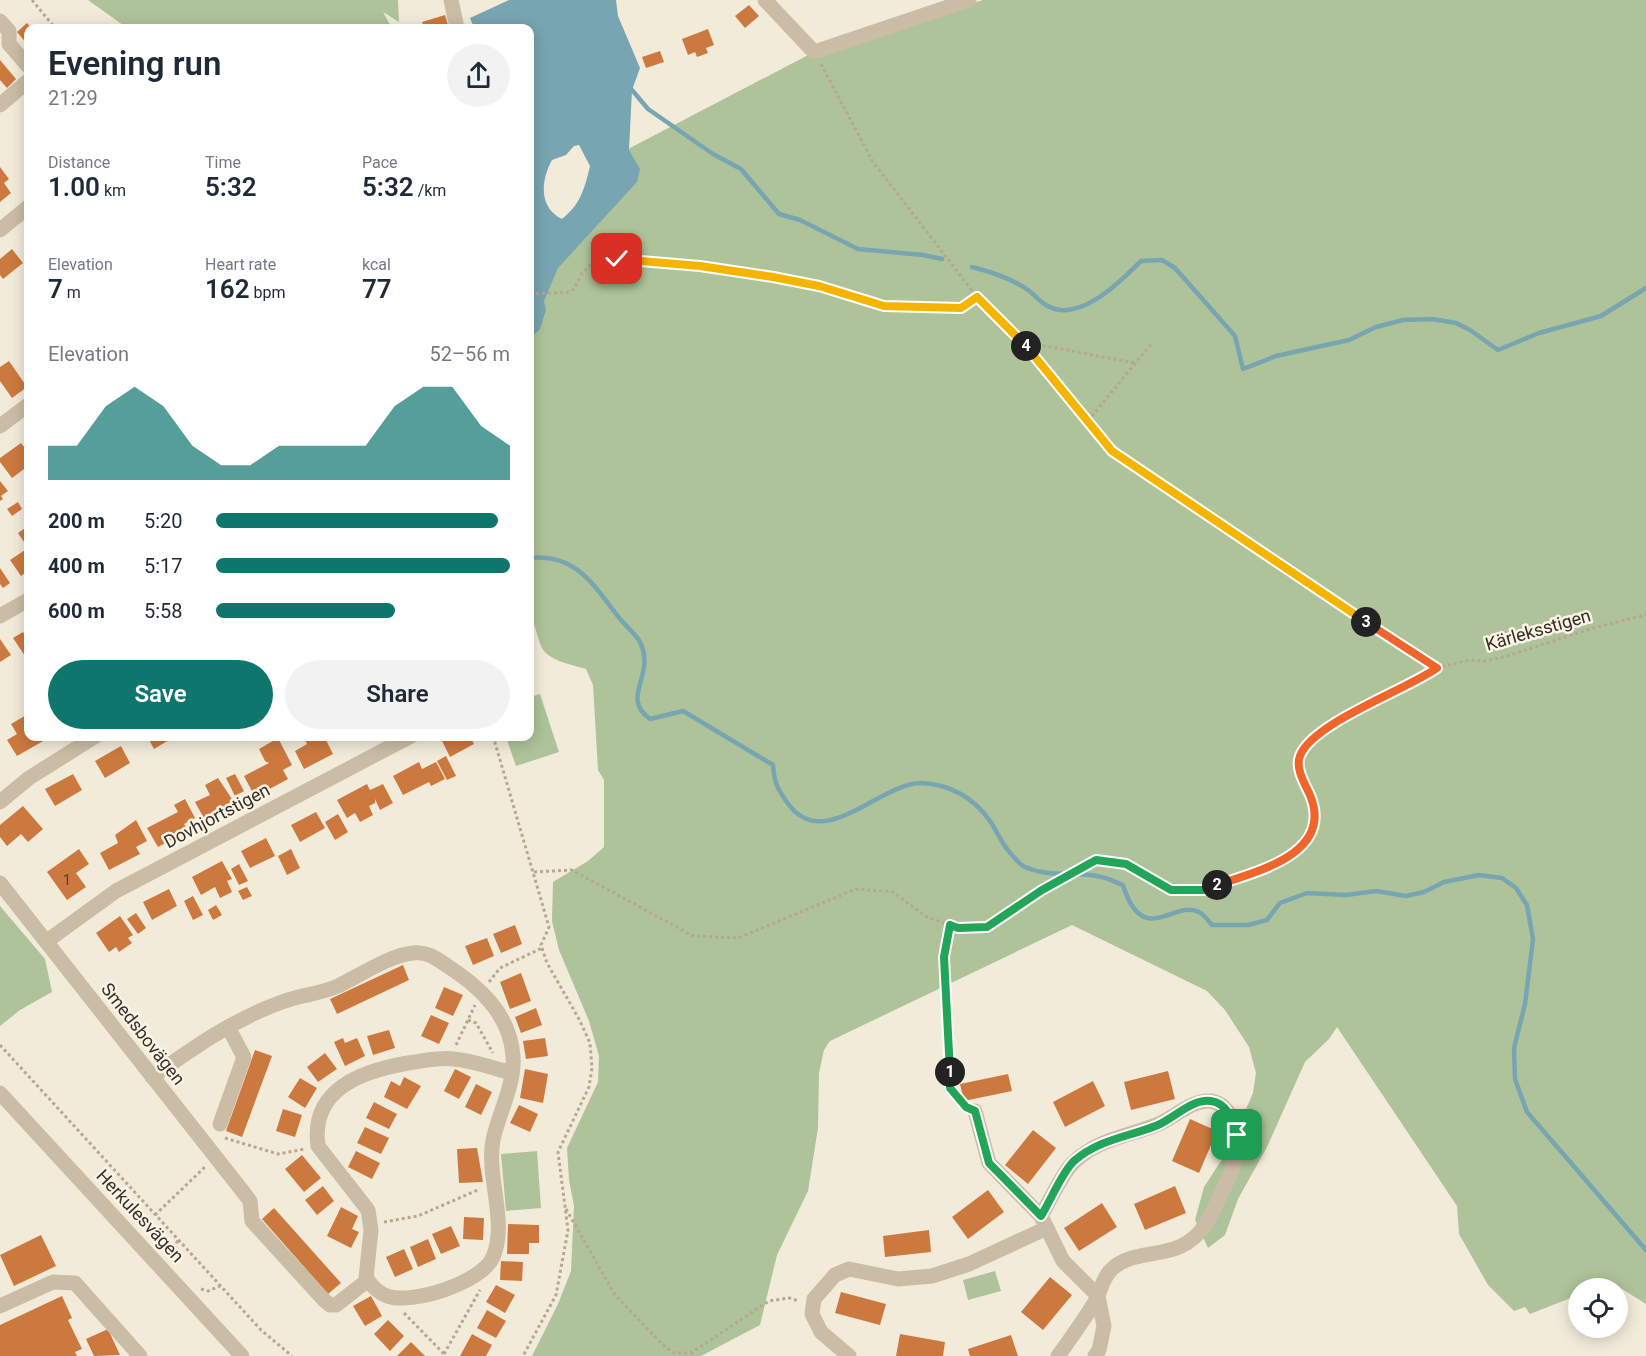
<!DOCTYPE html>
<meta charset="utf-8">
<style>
:root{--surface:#fff;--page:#f2f2f3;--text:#1f2937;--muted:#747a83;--accent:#0f766e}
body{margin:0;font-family:Roboto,sans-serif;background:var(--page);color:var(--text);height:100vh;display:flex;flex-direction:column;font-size:22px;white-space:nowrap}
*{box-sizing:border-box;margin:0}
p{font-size:20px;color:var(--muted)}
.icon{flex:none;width:33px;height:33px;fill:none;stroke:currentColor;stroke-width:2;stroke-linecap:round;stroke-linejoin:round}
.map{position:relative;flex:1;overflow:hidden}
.details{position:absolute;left:24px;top:24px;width:510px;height:717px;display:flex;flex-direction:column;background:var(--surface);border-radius:12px;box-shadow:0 3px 15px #0003}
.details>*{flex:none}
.fabs{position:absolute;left:1568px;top:1278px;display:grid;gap:12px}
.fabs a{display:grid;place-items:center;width:60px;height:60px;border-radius:50%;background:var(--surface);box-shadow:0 3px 15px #0003;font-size:30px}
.pin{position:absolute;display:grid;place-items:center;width:51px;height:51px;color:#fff;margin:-26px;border-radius:12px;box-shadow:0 3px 9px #0006}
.km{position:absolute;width:30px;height:30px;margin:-15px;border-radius:50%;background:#222;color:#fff;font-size:16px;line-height:30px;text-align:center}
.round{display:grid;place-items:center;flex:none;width:63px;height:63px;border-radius:32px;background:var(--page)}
.summary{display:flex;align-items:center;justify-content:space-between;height:102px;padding:0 24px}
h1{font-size:33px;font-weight:600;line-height:45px}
.metrics{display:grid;grid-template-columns:repeat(3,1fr);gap:9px;height:102px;padding:6px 24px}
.metrics div{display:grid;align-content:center}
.metrics b{font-size:26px;font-weight:600}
.metrics small{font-size:16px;font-weight:400}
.metrics p{font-size:16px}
.chart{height:168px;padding:12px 24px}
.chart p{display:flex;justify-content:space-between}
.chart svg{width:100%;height:108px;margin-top:6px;fill:var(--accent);opacity:.7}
.primary-button{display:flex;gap:12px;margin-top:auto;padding:12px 24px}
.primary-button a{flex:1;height:69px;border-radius:36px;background:var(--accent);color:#fff;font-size:24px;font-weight:600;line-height:69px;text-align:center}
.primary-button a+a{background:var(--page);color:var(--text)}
ul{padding:0 24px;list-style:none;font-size:20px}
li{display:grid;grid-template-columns:96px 72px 1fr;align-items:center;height:45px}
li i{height:15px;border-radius:8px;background:var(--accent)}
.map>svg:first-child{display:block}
.green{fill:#aec399}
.water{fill:#77a5b1;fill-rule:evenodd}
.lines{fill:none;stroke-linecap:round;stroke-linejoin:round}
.stream{stroke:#77a5b1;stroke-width:4.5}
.building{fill:#cc793f}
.path{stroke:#b7a78f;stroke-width:3;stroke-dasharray:3 3;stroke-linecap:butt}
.minor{stroke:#cbbda5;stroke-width:15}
.split-1-casing{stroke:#fff;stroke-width:12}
.split-2-casing{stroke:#fff;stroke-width:12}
.split-3-casing{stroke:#fff;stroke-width:12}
.split-4-casing{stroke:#fff;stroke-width:12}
.split-5-casing{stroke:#fff;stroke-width:12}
.split-1{stroke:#22a559;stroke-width:8}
.split-2{stroke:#22a559;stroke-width:8}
.split-3{stroke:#f0652b;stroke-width:8}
.split-4{stroke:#f5b400;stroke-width:8}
.split-5{stroke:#f5b400;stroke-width:8}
.labels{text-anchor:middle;stroke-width:5;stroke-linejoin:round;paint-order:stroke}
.number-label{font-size:15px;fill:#5c412d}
.street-label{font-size:18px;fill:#372e27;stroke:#faf4e6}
</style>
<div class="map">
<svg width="1646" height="1356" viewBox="0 0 1646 1356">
<rect width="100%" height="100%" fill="#f3ebda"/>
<g class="green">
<path d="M88 0H398L399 22 383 12 392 28H127Z"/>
<path d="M983 0H1646V1304L1611 1282 1595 1288H1578V1295L1530 1314 1525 1307 1514 1311 1488 1285 1459 1234 1457 1206 1337 1027 1329 1039 1305 1062 1267 1147 1238 1199 1225 1235 1208 1248 1195 1220 1204 1187 1228 1150 1253 1093 1256 1073 1249 1047 1225 1010 1207 991 1072 925 830 1041 824 1050 819 1073 818 1128 808 1191 777 1255 760 1325 701 1356H532L558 1304 571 1271 574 1206 569 1180 567 1148 598 1082 599 1056 589 1021 559 950 552 921 553 882 588 861 604 847V780L598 770 593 685 586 669C573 665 549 661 542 648 537 637 536 626 530 616V325L548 264 630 148 814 52Z"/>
<path d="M540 694 559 752 516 766 506 737 530 736V697Z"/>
<path d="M0 906 45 959 52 992 20 1010 0 1026Z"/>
<path d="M537 1151 541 1208 506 1211 501 1154Z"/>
<path d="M995 1271 1001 1291 968 1300 963 1280Z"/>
</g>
<path class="water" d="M509 0H616L618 16 640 68 632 90 629 150 640 169 637 182 558 268 544 301 546 310 540 329 533 336 530 335V28H474L470 18ZM579 145 590 166C585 188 580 205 562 219 538 207 541 180 552 160L566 155 574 146Z"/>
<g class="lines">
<g class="stream">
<path d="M632 90 648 109 713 154 741 169 779 214 800 220 858 249 923 255 942 259"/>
<path d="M972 267C992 272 1011 278 1028 290 1034 294 1039 301 1046 305 1078 325 1120 282 1141 261L1162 260 1175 268 1235 336 1243 369 1276 356 1349 340 1376 327 1403 320 1432 319 1456 323 1470 330 1498 350 1539 333 1601 316 1646 288"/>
<path d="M530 558C577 553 594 586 620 619 626 626 637 635 641 644 655 677 620 697 650 719L683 711 773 765C774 783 778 790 789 805 825 852 880 783 921 783 950 784 974 798 990 821 998 833 1002 845 1012 855 1016 859 1020 865 1025 867 1047 877 1074 872 1097 876 1106 877 1115 882 1123 885 1143 949 1174 899 1199 912 1204 914 1208 921 1212 925H1248L1267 920 1280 903 1307 893 1346 895 1376 891 1406 896 1424 892 1444 882 1479 875 1502 878 1516 888 1527 905 1533 939 1525 1004 1514 1048 1515 1079 1527 1112 1646 1250"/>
</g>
</g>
<g class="building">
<path d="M749 5 759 16 745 28 735 16Z"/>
<path d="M445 15 449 28H424L422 22Z"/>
<path d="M27 23 31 28H28V45L17 32Z"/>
<path d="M708 29 714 45 706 48 708 53 697 57 695 52 688 55 682 39Z"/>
<path d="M660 51 664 62 646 68 642 57Z"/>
<path d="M0 60 16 79 7 88 0 80Z"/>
<path d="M0 167 9 179 4 183 11 193 0 202Z"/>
<path d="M12 249 23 263 3 279 0 275V259Z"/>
<path d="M9 361 27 387 12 398 0 381V367Z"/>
<path d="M21 443 25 448 28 445V466L12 478 0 462V458Z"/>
<path d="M0 481 8 491 1 496 3 499 0 501Z"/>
<path d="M18 502 22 509 12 516 7 509Z"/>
<path d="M28 526V544L26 545 18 533Z"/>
<path d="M28 548V571L21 576 10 560Z"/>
<path d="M0 568 10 583 3 588 0 584Z"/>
<path d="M23 632 28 641V653L25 656 13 638Z"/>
<path d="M0 639 11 655 0 662Z"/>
<path d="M28 714V736H42L45 740 17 756 7 740 17 734 11 724Z"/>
<path d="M147 736H176L154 749Z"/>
<path d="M303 736H324L333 754 304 769 295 751 307 744Z"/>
<path d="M446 736H470L474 744 450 757 441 739Z"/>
<path d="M278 738 292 765 283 770 288 779 255 797 244 776 269 763 265 761 259 749Z"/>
<path d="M121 746 130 763 105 778 95 761Z"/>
<path d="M446 756 456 776 447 780 437 761Z"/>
<path d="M419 762 422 769 436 762 445 779 431 786 429 782 403 795 393 776Z"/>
<path d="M73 774 82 790 55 806 45 789Z"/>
<path d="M235 774 244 791 235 796 226 778Z"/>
<path d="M218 778 236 805 206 822 195 802 210 795 205 785Z"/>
<path d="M367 784 370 790 383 784 393 803 380 810 375 799V803L369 806 373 815 360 822 355 813 347 818 337 800Z"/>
<path d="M185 799 195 818 184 824 188 831 158 847 147 828 178 812 174 805Z"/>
<path d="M23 806 43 829 28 842 21 834 7 846 0 837V825Z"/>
<path d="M316 812 325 828 300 842 291 825Z"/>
<path d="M338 814 348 832 335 840 325 822Z"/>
<path d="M136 820 147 841 136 847 140 854 109 870 100 853 118 843 115 835Z"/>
<path d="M266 838 275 856 250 868 241 851Z"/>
<path d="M79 849 89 864 76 873 86 887 67 900 47 872Z"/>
<path d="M291 849 300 868 287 875 278 856Z"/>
<path d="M222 861 232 879 227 881 232 892 220 898 215 887 201 895 192 877Z"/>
<path d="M239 864 248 881 239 885 231 869Z"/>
<path d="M247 887 252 896 243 900 238 891Z"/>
<path d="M169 889 177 906 152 920 143 902Z"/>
<path d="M193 896 203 915 193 920 184 901Z"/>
<path d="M216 905 222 915 213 920 208 910Z"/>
<path d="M136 913 146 928 138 934 127 919Z"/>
<path d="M120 916 133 935 128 938 132 943 119 952 116 947 109 952 96 933Z"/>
<path d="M515 925 522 944 501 953 493 934Z"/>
<path d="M487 938 494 956 473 965 465 946Z"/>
<path d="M403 965 409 980 337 1014 330 999Z"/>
<path d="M521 973 531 1001 510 1009 500 982Z"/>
<path d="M444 987 463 995 453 1016 435 1008Z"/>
<path d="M536 1008 542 1025 521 1033 515 1017Z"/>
<path d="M431 1015 449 1023 439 1044 421 1036Z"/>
<path d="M389 1030 395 1048 373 1055 367 1036Z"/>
<path d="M343 1038 345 1043 357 1038 365 1056 345 1066 334 1042Z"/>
<path d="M545 1038 548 1056 526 1059 523 1041Z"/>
<path d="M255 1050 272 1056 242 1137 226 1131Z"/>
<path d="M325 1053 337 1069 318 1082 307 1067Z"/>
<path d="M455 1069 471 1077 459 1099 444 1091Z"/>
<path d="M525 1069 548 1074 543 1103 520 1098Z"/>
<path d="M1168 1071 1175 1099 1131 1110 1124 1082Z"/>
<path d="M1008 1074 1012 1091 964 1101 960 1084Z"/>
<path d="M404 1077 421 1086 407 1109 384 1097 391 1081 400 1086Z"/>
<path d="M300 1078 317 1088 305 1108 288 1097Z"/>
<path d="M1093 1081 1105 1106 1065 1127 1053 1102Z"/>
<path d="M476 1084 492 1092 481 1115 465 1107Z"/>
<path d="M374 1102 397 1114 389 1129 366 1118Z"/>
<path d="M519 1105 538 1114 530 1132 510 1123Z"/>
<path d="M283 1109 302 1115 295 1137 276 1131Z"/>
<path d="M1190 1119 1217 1131 1199 1173 1172 1161Z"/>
<path d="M365 1127 389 1138 381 1154 357 1143Z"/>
<path d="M1033 1130 1056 1148 1028 1184 1005 1165Z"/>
<path d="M477 1148 483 1182 459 1183 457 1149Z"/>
<path d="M356 1151 380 1163 372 1179 348 1167Z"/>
<path d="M302 1155 321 1178 304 1192 285 1169Z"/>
<path d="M323 1186 334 1201 317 1215 305 1200Z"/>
<path d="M1175 1186 1186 1213 1145 1230 1134 1204Z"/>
<path d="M988 1190 1004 1212 968 1239 952 1217Z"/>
<path d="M1102 1203 1117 1227 1079 1251 1064 1228Z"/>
<path d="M341 1207 358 1216 352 1229 359 1232 351 1248 327 1236Z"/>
<path d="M274 1208 341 1283 328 1294 262 1219Z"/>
<path d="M464 1217 484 1218 483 1240 463 1239Z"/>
<path d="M508 1224 539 1225V1243H529V1254H507Z"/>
<path d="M451 1226 460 1246 441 1254 432 1234Z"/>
<path d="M929 1230 931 1252 885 1257 883 1236Z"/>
<path d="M41 1235 56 1266 14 1286 0 1255Z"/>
<path d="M428 1239 436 1259 418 1267 410 1247Z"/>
<path d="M404 1249 413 1269 395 1277 386 1257Z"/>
<path d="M501 1261 523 1262 522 1281 500 1280Z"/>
<path d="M1050 1277 1072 1295 1043 1330 1021 1312Z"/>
<path d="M496 1285 515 1295 505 1313 486 1302Z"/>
<path d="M841 1292 886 1304 880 1325 835 1313Z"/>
<path d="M62 1296 72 1318 68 1320 82 1349 75 1352 77 1356H0V1325Z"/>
<path d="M371 1296 382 1316 365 1326 353 1306Z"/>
<path d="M487 1310 506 1321 496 1338 477 1328Z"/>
<path d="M388 1320 404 1336 390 1351 374 1334Z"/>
<path d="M108 1329 120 1355 94 1356 86 1339Z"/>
<path d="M472 1334 492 1345 486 1356H460Z"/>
<path d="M900 1334 945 1342 943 1356H896Z"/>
<path d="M1011 1335 1018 1356H970L968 1349Z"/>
<path d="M411 1342 425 1356H397Z"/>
</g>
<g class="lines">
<g class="path">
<path d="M32 0 55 28"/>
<path d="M821 64 873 162 977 297 1023 342 1112 451 1290 573 1437 668"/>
<path d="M530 294 569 292 574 289 582 273 592 263 617 259 700 266 773 277 819 286 884 306 961 308 977 297"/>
<path d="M1025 342 1134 363"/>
<path d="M1088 421 1151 344"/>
<path d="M493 736 549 927 541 945 547 963 579 1019 590 1043 592 1068 589 1087 558 1152 568 1230 556 1295 523 1356"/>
<path d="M534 872 572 870 693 936 738 938 856 889 893 892 927 917 958 928 987 927 1042 890 1097 860 1126 864 1171 890H1203L1263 870 1306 844 1314 830 1316 809 1300 772 1299 756 1310 742 1338 720 1417 682 1437 668 1469 660 1485 661 1504 657 1593 628 1646 615"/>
<path d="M950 925C941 978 950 1034 950 1088L963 1103"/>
<path d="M489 982 500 968 542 948"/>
<path d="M468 1020 476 1023 493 1053"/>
<path d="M0 1045 261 1330 292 1356"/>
<path d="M456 1045 475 1005"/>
<path d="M225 1138 278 1154 305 1149"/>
<path d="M566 1209 615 1295 663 1345 674 1353H691L769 1301 789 1298 799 1301"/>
<path d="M155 1215 206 1166"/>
<path d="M384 1222 418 1216 480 1189"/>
<path d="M176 1261 175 1246 178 1240"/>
<path d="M201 1289 208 1291 220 1286"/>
<path d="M404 1313 446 1356"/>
<path d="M444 1354 480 1290"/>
</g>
<g class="minor">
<path d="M451 0 457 28"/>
<path d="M765 0 814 52 969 0"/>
<path d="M0 21 9 31V44L28 66"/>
<path d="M0 105 28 81"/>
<path d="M0 230 28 207"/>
<path d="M0 426 28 405"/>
<path d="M0 616 28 600"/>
<path d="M0 802 29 778 96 736"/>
<path d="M0 883 244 1193 250 1201 252 1221 324 1300 330 1305H336L368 1280"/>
<path d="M47 941 116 891 411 736"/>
<path d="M152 1077C193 1048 234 1019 282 1002 300 995 320 994 338 986 359 976 390 955 413 953 426 951 436 958 446 965 479 986 510 1014 513 1056 515 1085 499 1112 493 1140 486 1177 508 1222 493 1257 482 1283 411 1305 387 1296 378 1293 371 1285 366 1278L371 1230 368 1210 318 1146C310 1089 362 1071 408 1063 423 1061 439 1057 454 1059 473 1061 493 1068 512 1073"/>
<path d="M0 1093 242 1356"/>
<path d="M975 1111 989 1163 1041 1216"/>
<path d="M220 1124 244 1057 228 1027"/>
<path d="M0 1306 53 1282 75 1283 140 1356"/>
<path d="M849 1356 821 1332 812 1314 814 1299 835 1275 849 1269 898 1279 932 1276 969 1264 1047 1228"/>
<path d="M1058 1356C1071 1338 1084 1320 1096 1300 1101 1290 1102 1280 1110 1271 1135 1244 1179 1265 1205 1225 1212 1214 1237 1163 1238 1150 1241 1133 1229 1101 1209 1101 1189 1101 1173 1119 1156 1125 1128 1136 1096 1140 1074 1162 1062 1173 1050 1201 1041 1216L1063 1261 1098 1296 1104 1326 1099 1350 1095 1356"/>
</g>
</g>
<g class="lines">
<g class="split-1-casing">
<path id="split-1" d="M950 1072V1088L966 1107 975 1111 989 1163 1041 1216C1050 1202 1062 1172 1074 1161 1099 1139 1129 1137 1158 1125 1174 1118 1193 1098 1211 1101 1228 1103 1233 1122 1237 1135"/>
</g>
<g class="split-2-casing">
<path id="split-2" d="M950 1072 944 957 950 925 958 928 987 927 1042 890 1096 860 1126 864 1171 890H1203L1217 885"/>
</g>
<g class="split-3-casing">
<path id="split-3" d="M1217 885C1259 871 1334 853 1310 795 1305 784 1295 768 1300 756 1312 723 1406 690 1437 668L1366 622"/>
</g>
<g class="split-4-casing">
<path id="split-4" d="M1026 346 1112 451 1366 622"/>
</g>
<g class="split-5-casing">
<path id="split-5" d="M617 259 700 266 773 277 819 286 884 306 961 308 977 297 1026 346"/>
</g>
<use href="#split-1" class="split-1"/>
<use href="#split-2" class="split-2"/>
<use href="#split-3" class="split-3"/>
<use href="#split-4" class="split-4"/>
<use href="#split-5" class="split-5"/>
</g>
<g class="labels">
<g class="number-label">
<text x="67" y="885">1</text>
</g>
<g class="street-label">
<text transform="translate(1538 630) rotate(-16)" y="6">Kärleksstigen</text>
<text transform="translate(217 816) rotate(-28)" y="6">Dovhjortstigen</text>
<text transform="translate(143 1034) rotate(52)" y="6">Smedsbovägen</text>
<text transform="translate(140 1216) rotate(47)" y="6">Herkulesvägen</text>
</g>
</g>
</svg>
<div class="fabs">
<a><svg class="icon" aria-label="locate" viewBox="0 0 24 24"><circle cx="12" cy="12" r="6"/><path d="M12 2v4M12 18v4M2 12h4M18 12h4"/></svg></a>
</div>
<div class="pin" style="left:1237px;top:1135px;background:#1e9e55"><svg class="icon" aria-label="arrive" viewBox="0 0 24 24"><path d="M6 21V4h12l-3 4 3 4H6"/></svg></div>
<div class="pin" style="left:617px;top:259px;background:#d93025"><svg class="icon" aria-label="check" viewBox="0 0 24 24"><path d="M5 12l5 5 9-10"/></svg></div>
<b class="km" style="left:950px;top:1072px">1</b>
<b class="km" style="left:1217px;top:885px">2</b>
<b class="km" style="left:1366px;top:622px">3</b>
<b class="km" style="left:1026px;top:346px">4</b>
<section class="details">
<div class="summary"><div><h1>Evening run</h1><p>21:29</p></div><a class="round"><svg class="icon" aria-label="share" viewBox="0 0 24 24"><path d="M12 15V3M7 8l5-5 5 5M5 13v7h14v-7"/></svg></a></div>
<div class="metrics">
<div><p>Distance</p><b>1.00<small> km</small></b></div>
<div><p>Time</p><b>5:32</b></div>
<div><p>Pace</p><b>5:32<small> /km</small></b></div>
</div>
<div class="metrics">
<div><p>Elevation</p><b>7<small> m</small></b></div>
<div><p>Heart rate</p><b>162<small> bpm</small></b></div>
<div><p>kcal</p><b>77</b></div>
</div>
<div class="chart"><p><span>Elevation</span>52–56 m</p>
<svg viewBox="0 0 160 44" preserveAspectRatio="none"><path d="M0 44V30L10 30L20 14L30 6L40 14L50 30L60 38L70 38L80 30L90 30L100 30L110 30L120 14L130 6L140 6L150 22L160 30V44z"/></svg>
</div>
<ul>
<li><b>200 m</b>5:20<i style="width:96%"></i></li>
<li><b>400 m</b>5:17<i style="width:100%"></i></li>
<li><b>600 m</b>5:58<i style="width:61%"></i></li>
</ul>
<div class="primary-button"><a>Save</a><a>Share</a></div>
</section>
</div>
